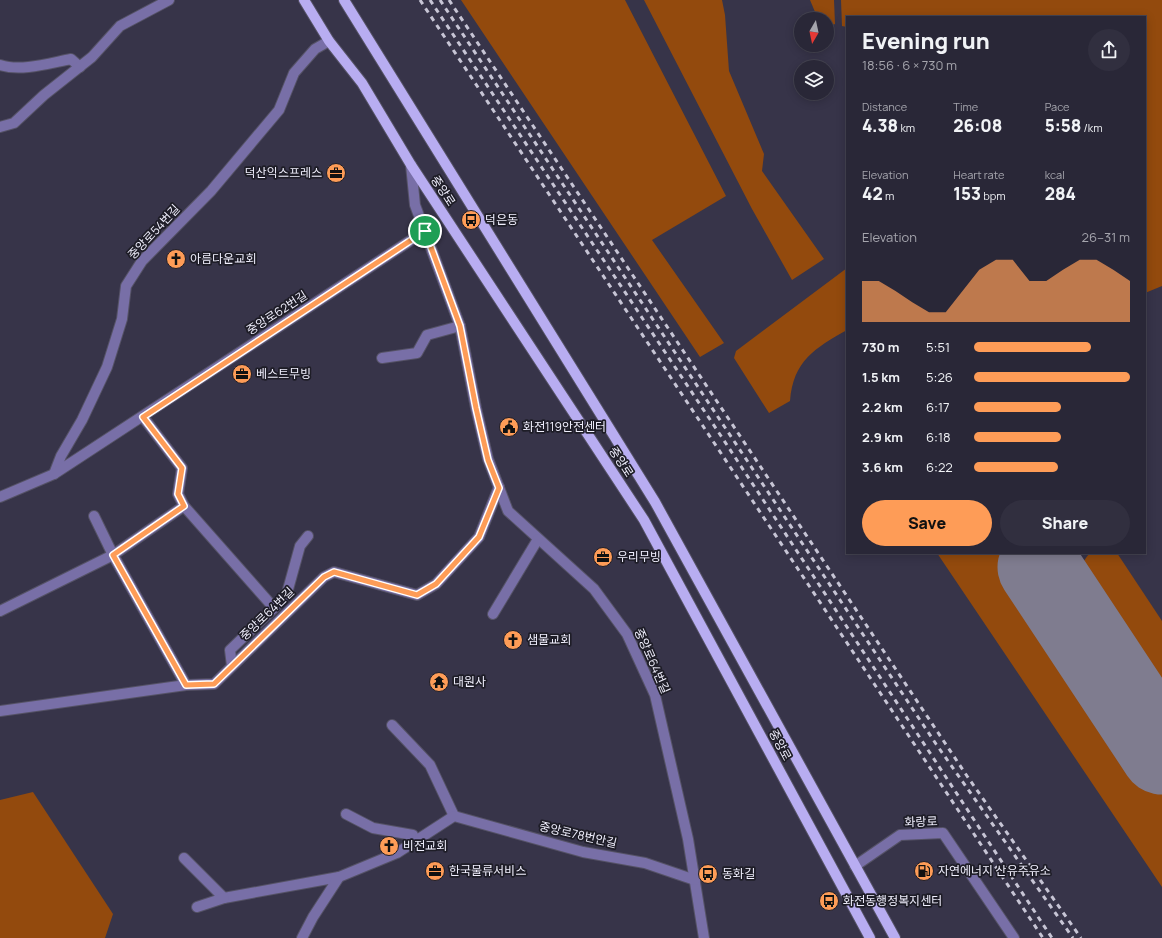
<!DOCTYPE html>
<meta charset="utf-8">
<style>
:root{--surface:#292737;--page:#312f3f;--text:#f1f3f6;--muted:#a5a5ad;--line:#454452;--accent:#fe9c57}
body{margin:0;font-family:Manrope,"Noto Sans KR",sans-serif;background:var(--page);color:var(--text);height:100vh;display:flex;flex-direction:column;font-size:15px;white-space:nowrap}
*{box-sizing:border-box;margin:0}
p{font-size:13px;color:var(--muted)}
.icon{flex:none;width:22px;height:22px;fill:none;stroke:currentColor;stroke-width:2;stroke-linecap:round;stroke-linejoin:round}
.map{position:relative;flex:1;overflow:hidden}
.drawer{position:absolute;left:846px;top:16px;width:300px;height:538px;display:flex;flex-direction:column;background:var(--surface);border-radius:0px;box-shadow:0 2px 10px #0003,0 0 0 1px var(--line)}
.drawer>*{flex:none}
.needle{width:26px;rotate:189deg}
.controls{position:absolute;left:794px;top:12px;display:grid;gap:8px}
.controls a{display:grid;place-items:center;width:40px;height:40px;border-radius:50%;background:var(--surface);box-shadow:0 2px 10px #0003,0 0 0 1px var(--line);font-size:20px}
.pin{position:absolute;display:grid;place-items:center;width:34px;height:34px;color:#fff;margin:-17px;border:2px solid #fff;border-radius:50%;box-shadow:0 1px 4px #0007}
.round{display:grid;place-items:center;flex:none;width:42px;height:42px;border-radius:21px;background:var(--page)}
.summary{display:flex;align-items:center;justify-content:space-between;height:68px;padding:0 16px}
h1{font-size:22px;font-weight:800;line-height:30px}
.stats{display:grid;grid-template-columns:repeat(3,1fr);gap:6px;height:68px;padding:4px 16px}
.stats div{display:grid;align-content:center}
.stats b{font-size:17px;font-weight:800}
.stats small{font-size:11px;font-weight:400}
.stats p{font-size:11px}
.chart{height:112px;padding:8px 16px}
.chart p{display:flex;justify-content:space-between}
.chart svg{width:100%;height:72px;margin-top:4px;fill:var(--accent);opacity:.7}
.button{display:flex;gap:8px;margin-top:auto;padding:8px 16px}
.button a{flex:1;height:46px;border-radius:24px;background:var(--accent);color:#111;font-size:16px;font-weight:800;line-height:46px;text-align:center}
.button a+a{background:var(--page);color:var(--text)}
ul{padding:0 16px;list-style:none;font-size:13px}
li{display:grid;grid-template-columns:64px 48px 1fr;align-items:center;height:30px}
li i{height:10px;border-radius:5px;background:var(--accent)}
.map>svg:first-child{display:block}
.green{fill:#934a0d}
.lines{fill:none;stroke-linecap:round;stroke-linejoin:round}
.runway{stroke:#7f7c8f;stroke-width:83}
.minor-casing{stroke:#555266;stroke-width:12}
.primary-casing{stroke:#555266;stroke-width:12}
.minor{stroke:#786fa7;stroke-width:10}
.primary{stroke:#b8adf1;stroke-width:10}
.rail{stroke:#c7c5d5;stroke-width:3;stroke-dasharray:5 5;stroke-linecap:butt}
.route-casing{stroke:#fff;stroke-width:8}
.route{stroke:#fe9c57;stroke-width:5}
.labels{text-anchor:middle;stroke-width:3.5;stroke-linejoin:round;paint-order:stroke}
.poi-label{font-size:12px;fill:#f0effd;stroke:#1e1d27;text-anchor:start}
.street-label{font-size:12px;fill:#f0effd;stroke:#1e1d27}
</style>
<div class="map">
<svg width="1162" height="938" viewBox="0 0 1162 938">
<rect width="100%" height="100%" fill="#373449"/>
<g class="green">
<path d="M461 0H625L726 196 652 240 724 343 700 357Z"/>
<path d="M644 0H722L725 15 729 71 764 154 762 171 824 259 792 280 752 209Z"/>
<path d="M810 0H834L835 24 827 27V19H818Z"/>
<path d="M841 0H1162V286L1145 293V17H847V27L842 26Z"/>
<path d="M847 268V330C815 348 793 361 790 401L769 413 734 358 736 351Z"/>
<path d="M937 553H1050L1021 570 1162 780V887Z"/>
<path d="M1090 553H1117L1162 621V714L1081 590C1078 576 1080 563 1090 553Z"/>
<path d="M33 792 113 914 105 938H0V800Z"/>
</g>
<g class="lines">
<path class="runway" d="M1039 567 1162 753"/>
<g class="minor-casing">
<g id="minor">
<path d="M0 65C21 72 50 63 71 59L80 67"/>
<path d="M0 127 14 123 44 95 92 57 120 26 169 0"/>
<path d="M411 165 415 205 460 326 476 408 488 459 508 511 594 589 627 634 655 695 688 839 704 938"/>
<path d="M382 358 417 353 427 335 460 326"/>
<path d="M143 417 182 468 178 494 184 506 274 608 230 650 232 666"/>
<path d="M54 474 61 456 82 420 107 367 122 319 126 286 142 261 211 191 279 110 294 73 315 49 329 41"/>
<path d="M0 497 54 474 425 231"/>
<path d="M94 516 113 555 186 685"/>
<path d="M274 608 287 593 300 546 308 536"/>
<path d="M0 611 113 555 184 506"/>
<path d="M493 614 538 539"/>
<path d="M0 711 186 685 214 684 324 577 334 572 417 595 436 584 479 537 499 487"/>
<path d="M392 725 430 765 454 816"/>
<path d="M346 814 373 828 413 835 415 840"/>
<path d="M184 858 224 898 339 877"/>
<path d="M855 866 900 835 943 833 1014 938"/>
<path d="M197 907 224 898"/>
<path d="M302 938 313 917 339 877 397 853 454 816 583 852 645 863 695 880"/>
</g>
</g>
<g class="primary-casing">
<g id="primary">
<path d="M304 0 329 41 362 83 411 165 644 520 870 938"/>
<path d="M344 0 655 502 895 938"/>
</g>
</g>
<use href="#minor" class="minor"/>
<use href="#primary" class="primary"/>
<g class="rail">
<path d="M420 0 1043 938"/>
<path d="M430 0 721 436 1052 938"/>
<path d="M440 0 936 744 1073 938"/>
<path d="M449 0 967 776 1081 938"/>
</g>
</g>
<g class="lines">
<g class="route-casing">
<path id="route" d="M425 231 460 326 476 408 488 460 499 488 479 537 436 584 417 595 334 572 324 577 214 684 186 685 113 555 184 506 178 494 182 468 143 417Z"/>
</g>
<use href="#route" class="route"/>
</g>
<defs>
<g id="office-disc" transform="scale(1)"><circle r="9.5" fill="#fe9c57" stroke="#1e1d27"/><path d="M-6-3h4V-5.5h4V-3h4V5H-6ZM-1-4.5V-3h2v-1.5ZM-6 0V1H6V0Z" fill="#111"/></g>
<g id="bus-disc" transform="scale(1)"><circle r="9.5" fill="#fe9c57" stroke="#1e1d27"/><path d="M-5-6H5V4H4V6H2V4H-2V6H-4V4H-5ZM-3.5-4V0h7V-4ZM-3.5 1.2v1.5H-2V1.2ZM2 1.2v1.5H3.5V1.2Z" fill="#111"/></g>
<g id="church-disc" transform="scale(1)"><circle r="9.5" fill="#fe9c57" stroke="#1e1d27"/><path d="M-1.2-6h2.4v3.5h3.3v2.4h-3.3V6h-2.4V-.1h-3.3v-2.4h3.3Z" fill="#111"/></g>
<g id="civic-disc" transform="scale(1)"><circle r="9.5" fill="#fe9c57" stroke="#1e1d27"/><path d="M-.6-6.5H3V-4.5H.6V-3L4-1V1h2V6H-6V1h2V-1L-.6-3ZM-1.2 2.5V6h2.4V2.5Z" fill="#111"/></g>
<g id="temple-disc" transform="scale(1)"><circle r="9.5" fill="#fe9c57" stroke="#1e1d27"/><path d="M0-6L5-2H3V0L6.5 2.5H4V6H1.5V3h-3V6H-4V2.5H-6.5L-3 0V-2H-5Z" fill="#111"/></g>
<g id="fuel-disc" transform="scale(1)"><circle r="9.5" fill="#fe9c57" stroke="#1e1d27"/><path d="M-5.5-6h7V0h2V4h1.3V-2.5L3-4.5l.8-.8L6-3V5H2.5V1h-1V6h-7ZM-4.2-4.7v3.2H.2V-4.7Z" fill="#111"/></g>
</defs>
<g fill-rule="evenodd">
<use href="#office-disc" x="336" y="173"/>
<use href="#bus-disc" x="471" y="220"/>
<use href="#church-disc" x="176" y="259"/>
<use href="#office-disc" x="242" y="374"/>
<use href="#civic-disc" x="509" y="427"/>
<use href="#office-disc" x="603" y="557"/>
<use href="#church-disc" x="513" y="640"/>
<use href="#temple-disc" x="439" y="682"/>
<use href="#church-disc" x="389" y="846"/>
<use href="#office-disc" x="435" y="871"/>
<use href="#fuel-disc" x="924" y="871"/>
<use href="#bus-disc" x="708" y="874"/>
<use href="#bus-disc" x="829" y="901"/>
</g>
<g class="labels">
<g class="poi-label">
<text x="322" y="177" text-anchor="end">덕산익스프레스</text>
<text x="485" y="224">덕은동</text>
<text x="190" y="263">아름다운교회</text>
<text x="256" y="378">베스트무빙</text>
<text x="523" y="431">화전119안전센터</text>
<text x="617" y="561">우리무빙</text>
<text x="527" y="644">샘물교회</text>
<text x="453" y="686">대원사</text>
<text x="403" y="850">비전교회</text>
<text x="449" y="875">한국물류서비스</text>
<text x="938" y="875">자연에너지 산유주유소</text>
<text x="722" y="878">동화길</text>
<text x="843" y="905">화전동행정복지센터</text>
</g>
<g class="street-label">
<text transform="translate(443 191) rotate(57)" y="4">중앙로</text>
<text transform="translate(154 232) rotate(-47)" y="4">중앙로54번길</text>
<text transform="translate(277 313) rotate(-33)" y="4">중앙로62번길</text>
<text transform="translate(621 462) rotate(57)" y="4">중앙로</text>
<text transform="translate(267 614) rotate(-44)" y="4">중앙로64번길</text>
<text transform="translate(652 661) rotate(66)" y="4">중앙로64번길</text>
<text transform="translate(780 745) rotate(62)" y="4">중앙로</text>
<text transform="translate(921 822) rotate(-2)" y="4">화랑로</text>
<text transform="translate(578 835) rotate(13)" y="4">중앙로78번안길</text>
</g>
</g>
</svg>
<div class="controls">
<a><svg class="needle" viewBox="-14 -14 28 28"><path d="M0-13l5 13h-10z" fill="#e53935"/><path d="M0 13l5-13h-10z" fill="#a5a5ad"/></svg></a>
<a><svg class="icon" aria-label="layers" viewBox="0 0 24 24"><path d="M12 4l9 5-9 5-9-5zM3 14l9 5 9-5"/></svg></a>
</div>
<div class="pin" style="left:425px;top:231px;background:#1e9e55"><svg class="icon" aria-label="arrive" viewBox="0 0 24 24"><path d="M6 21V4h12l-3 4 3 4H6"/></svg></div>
<section class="drawer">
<div class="summary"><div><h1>Evening run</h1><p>18:56 · 6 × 730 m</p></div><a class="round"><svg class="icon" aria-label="share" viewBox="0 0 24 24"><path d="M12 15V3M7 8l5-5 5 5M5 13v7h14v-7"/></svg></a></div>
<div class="stats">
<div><p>Distance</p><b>4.38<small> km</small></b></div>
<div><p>Time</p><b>26:08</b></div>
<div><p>Pace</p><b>5:58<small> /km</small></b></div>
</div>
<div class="stats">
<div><p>Elevation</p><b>42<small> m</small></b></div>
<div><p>Heart rate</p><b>153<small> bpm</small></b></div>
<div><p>kcal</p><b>284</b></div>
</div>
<div class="chart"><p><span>Elevation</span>26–31 m</p>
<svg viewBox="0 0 160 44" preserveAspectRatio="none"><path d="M0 44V19L10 19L20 25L30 32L40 38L50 38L60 25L70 12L80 6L90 6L100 19L110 19L120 12L130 6L140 6L150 12L160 19V44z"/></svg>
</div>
<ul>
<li><b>730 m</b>5:51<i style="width:75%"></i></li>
<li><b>1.5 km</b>5:26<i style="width:100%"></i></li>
<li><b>2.2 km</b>6:17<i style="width:56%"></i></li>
<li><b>2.9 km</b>6:18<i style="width:56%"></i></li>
<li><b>3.6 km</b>6:22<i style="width:54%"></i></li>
</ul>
<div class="button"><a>Save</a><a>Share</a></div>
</section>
</div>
